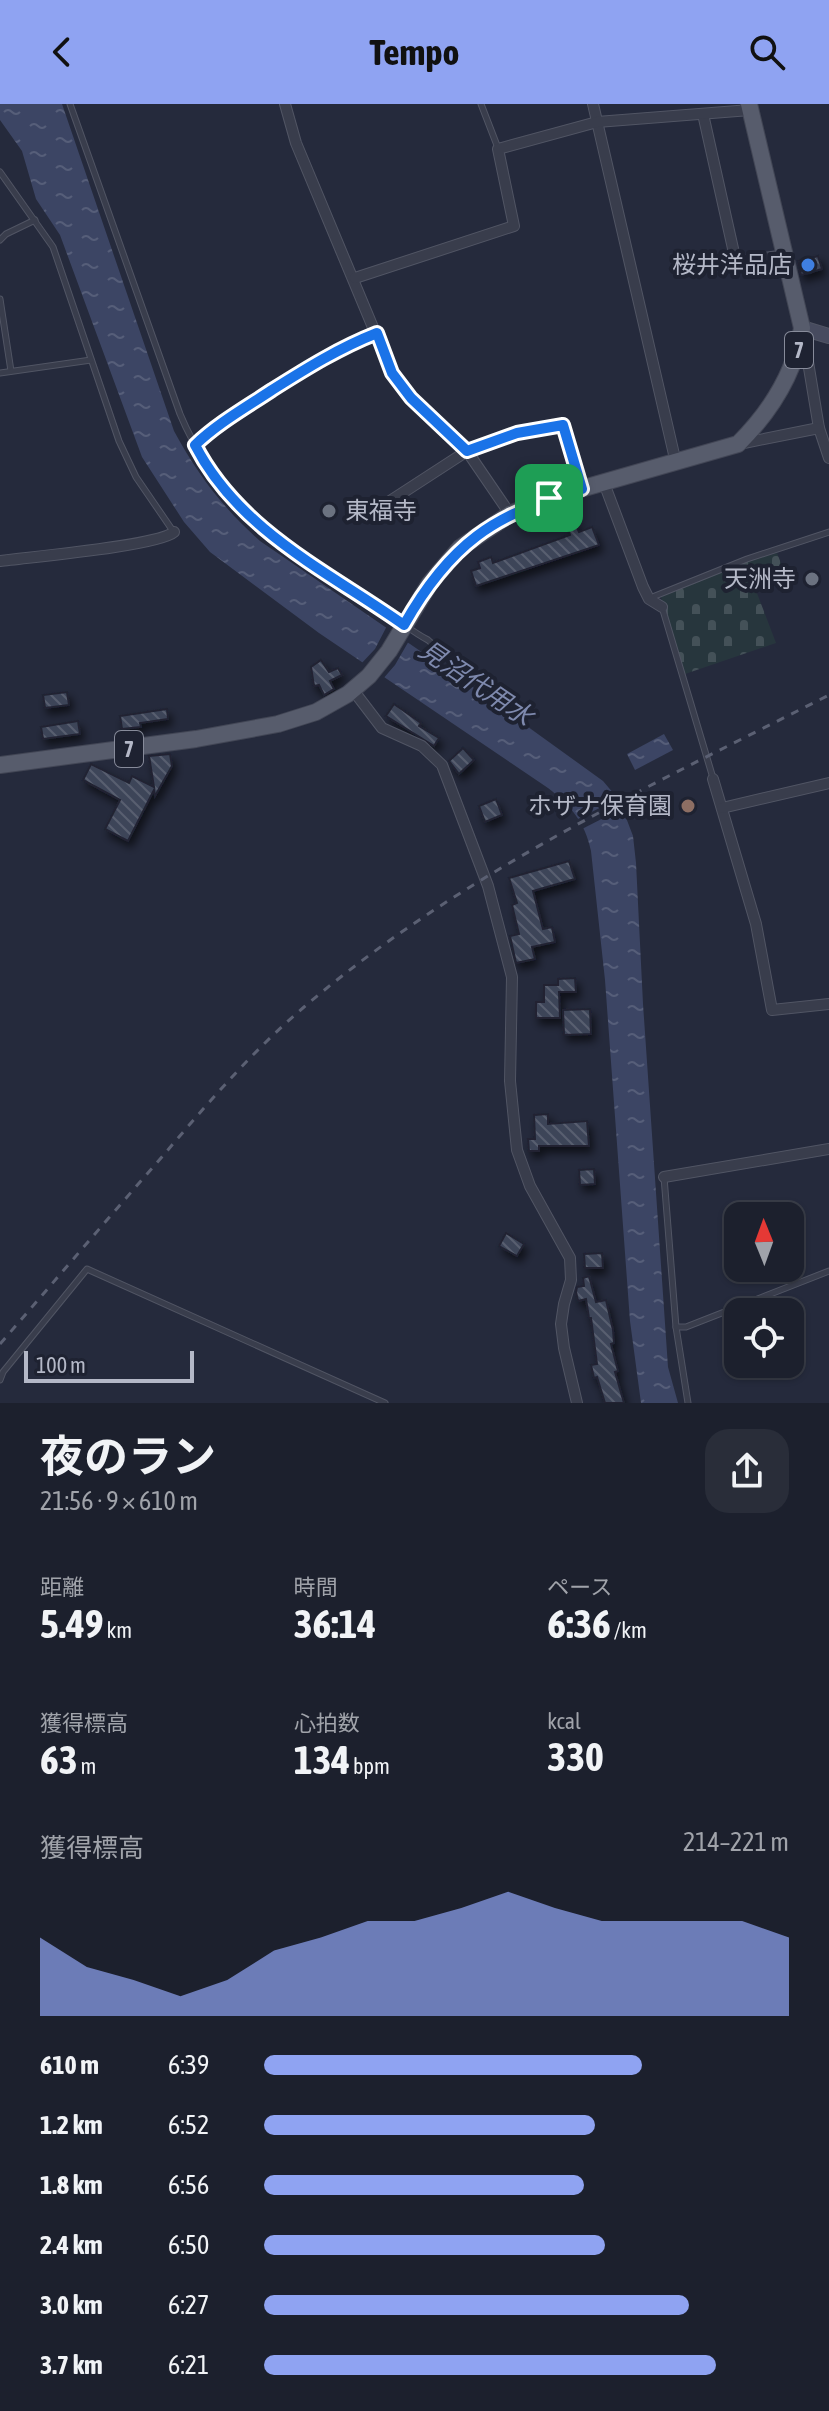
<!DOCTYPE html>
<html lang="ja">
<meta charset="utf-8">
<style>
:root{--surface:#1c202d;--page:#292d39;--text:#f1f3f6;--muted:#a0a3aa;--line:#3a3e49;--accent:#8fa3f2}
body{margin:0;font-family:"Asap Condensed","Noto Sans JP",sans-serif;background:var(--page);color:var(--text);height:100vh;display:flex;flex-direction:column;font-size:30px;white-space:nowrap}
*{box-sizing:border-box;margin:0}
p{font-size:26px;color:var(--muted)}
.icon{flex:none;width:44px;height:44px;fill:none;stroke:currentColor;stroke-width:2;stroke-linecap:round;stroke-linejoin:round}
.map{position:relative;height:1299px;overflow:hidden}
.side{display:flex;flex-direction:column;background:var(--surface);flex:1}
.side>*{flex:none}
.needle{width:52px;rotate:359deg}
.fabs{position:absolute;left:724px;top:1098px;display:grid;gap:16px}
.fabs a{display:grid;place-items:center;width:80px;height:80px;border-radius:16px;background:var(--surface);box-shadow:0 2px 6px #0004,0 0 0 2px var(--line);font-size:40px}
.scale{position:absolute;left:24px;bottom:20px;width:170px;box-sizing:border-box;padding-left:8px;border:4px solid #b4b8c7;border-top:0;font-size:22px;line-height:28px;white-space:nowrap;color:#b4b8c7;-webkit-text-stroke:6px #1e2231;paint-order:stroke}
.pin{position:absolute;display:grid;place-items:center;width:68px;height:68px;color:#fff;margin:-34px;border-radius:16px;box-shadow:0 4px 12px #0006}
.round{display:grid;place-items:center;flex:none;width:84px;height:84px;border-radius:24px;background:var(--page)}
.headline{display:flex;align-items:center;justify-content:space-between;height:136px;padding:0 40px}
h1{font-size:44px;font-weight:700;line-height:60px}
.stats{display:grid;grid-template-columns:repeat(3,1fr);gap:12px;height:136px;padding:8px 40px}
.stats div{display:grid;align-content:center}
.stats b{font-size:40px;font-weight:700}
.stats small{font-size:22px;font-weight:400}
.stats p{font-size:22px}
.chart{height:224px;padding:16px 40px}
.chart p{display:flex;justify-content:space-between}
.chart svg{width:100%;height:144px;margin-top:8px;fill:var(--accent);opacity:.7}
ul{padding:0 40px;list-style:none;font-size:26px}
li{display:grid;grid-template-columns:128px 96px 1fr;align-items:center;height:60px}
li i{height:20px;border-radius:10px;background:var(--accent)}
header{display:flex;justify-content:space-between;align-items:center;height:104px;padding:0 40px;background:var(--accent);color:#111;font-size:36px;font-weight:700}
.map>svg:first-child{display:block}
.cemetery{fill:url(#cemetery-stones)}
.water{fill:url(#water-ripples)}
.pier{fill:#252a3c}
.building{fill:url(#building-back-hatch);stroke:#202433;stroke-width:2;filter:url(#shadow)}
.lines{fill:none;stroke-linecap:round;stroke-linejoin:round}
.lane-casing{stroke:#515564;stroke-width:7}
.street-casing{stroke:#515564;stroke-width:12}
.secondary-casing{stroke:#515564;stroke-width:16}
.primary-casing{stroke:#424655;stroke-width:18}
.lane{stroke:#393d4c;stroke-width:5}
.street{stroke:#393d4c;stroke-width:10}
.secondary{stroke:#474b5f;stroke-width:14}
.primary{stroke:#575c6c;stroke-width:16}
.rail{stroke:#5b6073;stroke-width:3;stroke-dasharray:8 8;stroke-linecap:butt}
.route-casing{stroke:#fff;stroke-width:16}
.route{stroke:#1a73e8;stroke-width:10}
.shop-dot{fill:#3f7fe0;stroke:#1e2231;stroke-width:3}
.worship-dot{fill:#6b7280;stroke:#1e2231;stroke-width:3}
.education-dot{fill:#8d6e63;stroke:#1e2231;stroke-width:3}
.labels{text-anchor:middle;stroke-width:8;stroke-linejoin:round;paint-order:stroke}
.shield{fill:#1e2231;stroke:#878b9a;stroke-width:2}
.shield-label{font-size:22px;font-weight:bold;fill:#b4b8c7}
.poi-label{font-size:24px;fill:#b4b8c7;stroke:#1e2231;text-anchor:end}
.water-label{font-size:26px;font-style:italic;fill:#7e89ad;stroke:#1e2231}
</style>
<header><svg class="icon" aria-label="back" viewBox="0 0 24 24"><path d="M15 5l-7 7 7 7"/></svg>Tempo<svg class="icon" aria-label="search" viewBox="0 0 24 24"><circle cx="10" cy="10" r="6"/><path d="M15 15l6 6"/></svg></header>
<div class="map">
<svg width="829" height="1299" viewBox="0 0 829 1299">
<defs>
<pattern id="cemetery-stones" width="16" height="16" patternUnits="userSpaceOnUse" patternTransform="scale(2)"><rect width="16" height="16" fill="#27363d"/><path d="M2 7V4a2 2 0 0 1 4 0v3zM10 15v-3a2 2 0 0 1 4 0v3z" fill="#445158"/></pattern>
<pattern id="water-ripples" width="26" height="14" patternUnits="userSpaceOnUse" patternTransform="scale(2)"><rect width="26" height="14" fill="#3c4564"/><path d="M2 4q2-2 4 0t4 0M15 11q2-2 4 0t4 0" fill="none" stroke="#565e79"/></pattern>
<pattern id="building-back-hatch" width="6" height="6" patternUnits="userSpaceOnUse" patternTransform="scale(2)"><rect width="6" height="6" fill="#3e4559"/><path d="M-1 5l2 2M0 0l6 6M5-1l2 2" fill="none" stroke="#585e6f"/></pattern>
<filter id="shadow"><feDropShadow dx="3.5" dy="6" stdDeviation="4" flood-color="#0009"/></filter>
</defs>
<rect width="100%" height="100%" fill="#252a3c"/>
<path class="cemetery" d="M777 449 786 472 755 484 776 539 685 570 661 493 748 457Z"/>
<g class="water">
<path d="M0 0H62L174 327C198 371 222 403 260 437L477 586 603 677 614 690 625 711 633 732 636 759 643 900 668 1263 678 1299H641L630 1217 605 876 591 747C585 718 571 702 548 684L319 529 210 448 184 418 142 353 60 131 36 95 22 47 0 16Z"/>
<path d="M664 630 673 646 635 666 627 650Z"/>
</g>
<g class="pier">
<path d="M388 520 410 535 395 561 382 576 360 561 375 545Z"/>
<path d="M621 693 625 703 580 726 576 716Z"/>
</g>
<g class="building">
<path d="M818 152 822 165 801 171 798 157Z"/>
<path d="M575 419 579 428 592 423 599 441 476 482 471 467 480 464 478 458 491 453 493 459 570 431 567 422Z"/>
<path d="M321 556 329 568 338 564 342 571 330 577 334 585 324 591 319 581 314 582 311 563Z"/>
<path d="M67 588 69 601 45 604 43 591Z"/>
<path d="M394 600 421 619 419 622 439 634 434 642 386 612Z"/>
<path d="M167 605 168 615 140 619 141 623 122 625 120 612Z"/>
<path d="M78 617 80 630 43 635 41 623Z"/>
<path d="M463 644 474 656 459 670 449 657Z"/>
<path d="M170 650 172 662 155 692 154 686 128 737 105 725 120 696 83 676 91 660 129 679 132 672 154 683 149 652Z"/>
<path d="M496 695 502 711 485 718 479 702Z"/>
<path d="M569 757 575 775 533 787 543 825 552 823 555 838 532 843 535 855 516 859 510 832 519 830 512 801 517 799 509 774Z"/>
<path d="M575 874 576 888H559L560 914H536V898H544V881H558V875Z"/>
<path d="M590 905 591 930 564 931 563 906Z"/>
<path d="M548 1010V1020L587 1017 589 1042H539V1047H529L528 1035H535L534 1011Z"/>
<path d="M594 1065 595 1080 580 1081 579 1066Z"/>
<path d="M506 1129 524 1140 517 1152 499 1142Z"/>
<path d="M602 1149 603 1164H585L584 1150Z"/>
<path d="M589 1172 596 1198 606 1196 613 1226 614 1239 611 1240 618 1267 615 1268 624 1299H605L597 1273 594 1274 591 1261 597 1260 591 1214H589L586 1195 578 1197 576 1188 577 1183 584 1182 583 1174Z"/>
</g>
<g class="lines">
<g class="lane-casing">
<g id="lane">
<path d="M70 0 180 310C220 406 297 453 382 506 398 515 412 528 428 536L449 555 512 598"/>
<path d="M481 0 498 44"/>
<path d="M0 68 53 143 119 337 136 373 173 427"/>
<path d="M0 136 6 130 35 116"/>
<path d="M0 195 11 267"/>
<path d="M0 269 91 256"/>
<path d="M195 341C219 320 245 304 272 286 307 264 339 244 377 229"/>
<path d="M650 494 747 455 829 428"/>
<path d="M662 503 713 674"/>
<path d="M664 1073 676 1223 688 1299"/>
<path d="M676 1223H686L829 1167"/>
<path d="M0 1276 3 1268 87 1165 385 1299"/>
</g>
</g>
<g class="street-casing">
<g id="street">
<path d="M285 0 296 39 392 269 411 294 467 347 510 410"/>
<path d="M593 0 676 359"/>
<path d="M703 10 736 158 786 151"/>
<path d="M355 174 514 122 498 45 597 18 750 6"/>
<path d="M804 234 819 324 829 354"/>
<path d="M739 340 819 324"/>
<path d="M604 379 643 483 649 495 662 503"/>
<path d="M390 397 467 347 517 329 563 321 582 385"/>
<path d="M0 457C29 453 158 442 174 428"/>
<path d="M353 586 382 624 422 642 442 661 488 782 512 873 510 977 517 1046 530 1082 570 1154 571 1176 564 1200 561 1220 564 1244 577 1299"/>
<path d="M713 675 756 820 772 906 829 900"/>
<path d="M722 704 829 679"/>
<path d="M664 1073 829 1045"/>
</g>
</g>
<g class="secondary-casing">
<path id="secondary" d="M802 224 829 232"/>
</g>
<g class="primary-casing">
<path id="primary" d="M0 661 196 635 278 620 316 608 348 590 369 572 389 547 430 479 460 444 510 410 549 394 738 340C770 308 795 269 802 224L749 0"/>
</g>
<use href="#lane" class="lane"/>
<use href="#street" class="street"/>
<use href="#secondary" class="secondary"/>
<use href="#primary" class="primary"/>
<path class="rail" d="M0 1240C52 1180 103 1120 155 1061 202 1006 249 950 304 903 460 770 648 683 829 591"/>
</g>
<g class="lines">
<g class="route-casing">
<path id="route" d="M377 229 392 269 411 294 467 347 517 329 563 321 582 385C494 409 449 441 404 521 329 468 239 427 195 341 218 319 245 304 272 286 307 264 339 244 377 229Z"/>
</g>
<use href="#route" class="route"/>
</g>
<circle class="shop-dot" cx="808" cy="161" r="8"/>
<g class="worship-dot">
<circle cx="329" cy="407" r="8"/>
<circle cx="812" cy="475" r="8"/>
</g>
<circle class="education-dot" cx="688" cy="702" r="8"/>
<g class="labels">
<g class="shield">
<rect x="785" y="228" width="28" height="36" rx="6"/>
<rect x="115" y="627" width="28" height="36" rx="6"/>
</g>
<g class="shield-label">
<text x="799" y="254">7</text>
<text x="129" y="653">7</text>
</g>
<g class="poi-label">
<text x="792" y="169">桜井洋品店</text>
<text x="345" y="415" text-anchor="start">東福寺</text>
<text x="796" y="483">天洲寺</text>
<text x="672" y="710">ホザナ保育園</text>
</g>
<g class="water-label">
<text transform="translate(476 579) rotate(34)" y="9">見沼代用水</text>
</g>
</g>
</svg>
<div class="fabs">
<a><svg class="needle" viewBox="-14 -14 28 28"><path d="M0-13l5 13h-10z" fill="#e53935"/><path d="M0 13l5-13h-10z" fill="#a0a3aa"/></svg></a>
<a><svg class="icon" aria-label="locate" viewBox="0 0 24 24"><circle cx="12" cy="12" r="6"/><path d="M12 2v4M12 18v4M2 12h4M18 12h4"/></svg></a>
</div>
<div class="scale">100 m</div>
<div class="pin" style="left:549px;top:394px;background:#1e9e55"><svg class="icon" aria-label="arrive" viewBox="0 0 24 24"><path d="M6 21V4h12l-3 4 3 4H6"/></svg></div>
</div>
<section class="side">
<div class="headline"><div><h1>夜のラン</h1><p>21:56 · 9 × 610 m</p></div><a class="round"><svg class="icon" aria-label="share" viewBox="0 0 24 24"><path d="M12 15V3M7 8l5-5 5 5M5 13v7h14v-7"/></svg></a></div>
<div class="stats">
<div><p>距離</p><b>5.49<small> km</small></b></div>
<div><p>時間</p><b>36:14</b></div>
<div><p>ペース</p><b>6:36<small> /km</small></b></div>
</div>
<div class="stats">
<div><p>獲得標高</p><b>63<small> m</small></b></div>
<div><p>心拍数</p><b>134<small> bpm</small></b></div>
<div><p>kcal</p><b>330</b></div>
</div>
<div class="chart"><p><span>獲得標高</span>214–221 m</p>
<svg viewBox="0 0 160 44" preserveAspectRatio="none"><path d="M0 44V20L10 29L20 33L30 38L40 33L50 24L60 20L70 15L80 15L90 11L100 6L110 11L120 15L130 15L140 15L150 15L160 20V44z"/></svg>
</div>
<ul>
<li><b>610 m</b>6:39<i style="width:72%"></i></li>
<li><b>1.2 km</b>6:52<i style="width:63%"></i></li>
<li><b>1.8 km</b>6:56<i style="width:61%"></i></li>
<li><b>2.4 km</b>6:50<i style="width:65%"></i></li>
<li><b>3.0 km</b>6:27<i style="width:81%"></i></li>
<li><b>3.7 km</b>6:21<i style="width:86%"></i></li>
</ul>
</section>
